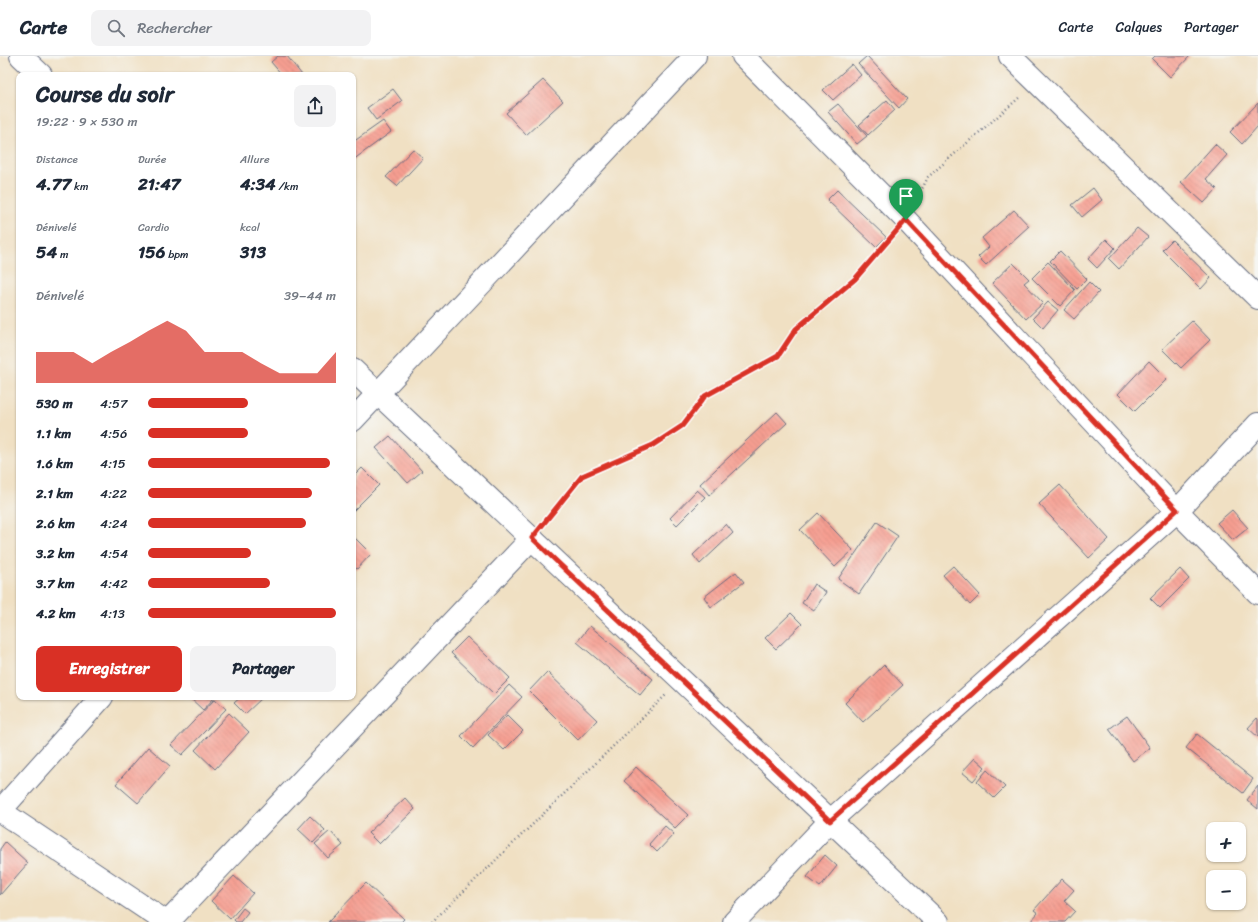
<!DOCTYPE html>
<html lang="fr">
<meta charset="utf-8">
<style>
:root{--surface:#fff;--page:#f2f2f3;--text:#1f2937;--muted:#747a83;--line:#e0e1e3;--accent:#d93025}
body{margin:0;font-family:Sriracha,sans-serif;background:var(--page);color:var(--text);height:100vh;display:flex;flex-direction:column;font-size:15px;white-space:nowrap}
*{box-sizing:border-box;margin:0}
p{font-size:13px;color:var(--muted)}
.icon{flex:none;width:22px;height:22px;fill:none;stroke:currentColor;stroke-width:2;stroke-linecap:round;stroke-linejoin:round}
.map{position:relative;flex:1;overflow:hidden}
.sheet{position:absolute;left:16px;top:16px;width:340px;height:628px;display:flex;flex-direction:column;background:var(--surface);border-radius:8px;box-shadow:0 1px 3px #0004}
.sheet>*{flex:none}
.tools{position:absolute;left:1206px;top:766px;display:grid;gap:8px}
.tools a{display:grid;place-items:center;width:40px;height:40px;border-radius:8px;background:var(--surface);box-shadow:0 1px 3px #0004;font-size:20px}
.pin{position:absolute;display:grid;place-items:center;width:34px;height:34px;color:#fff;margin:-41px -17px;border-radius:50% 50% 50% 0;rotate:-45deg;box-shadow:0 0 4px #0007}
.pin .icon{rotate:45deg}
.round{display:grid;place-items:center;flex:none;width:42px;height:42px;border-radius:8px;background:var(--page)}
.head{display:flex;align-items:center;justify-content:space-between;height:68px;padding:0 20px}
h1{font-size:22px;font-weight:700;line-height:30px}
.stats{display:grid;grid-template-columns:repeat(3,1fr);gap:6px;height:68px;padding:4px 20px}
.stats div{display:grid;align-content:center}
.stats b{font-size:17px;font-weight:700}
.stats small{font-size:11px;font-weight:400}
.stats p{font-size:11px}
.chart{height:112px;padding:8px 20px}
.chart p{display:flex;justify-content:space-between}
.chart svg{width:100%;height:72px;margin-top:4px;fill:var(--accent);opacity:.7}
.action{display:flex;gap:8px;margin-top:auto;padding:8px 20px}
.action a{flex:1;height:46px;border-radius:8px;background:var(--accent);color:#fff;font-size:16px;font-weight:700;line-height:46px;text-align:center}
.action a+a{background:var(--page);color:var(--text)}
ul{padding:0 20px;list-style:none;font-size:13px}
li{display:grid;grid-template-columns:64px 48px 1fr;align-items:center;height:30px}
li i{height:10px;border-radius:5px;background:var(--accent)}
header{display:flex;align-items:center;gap:24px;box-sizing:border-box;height:56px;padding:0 20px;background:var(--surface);border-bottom:1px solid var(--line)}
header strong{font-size:19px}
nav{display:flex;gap:22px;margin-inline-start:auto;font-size:14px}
.search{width:280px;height:36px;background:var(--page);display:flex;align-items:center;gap:10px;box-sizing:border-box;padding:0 14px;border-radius:8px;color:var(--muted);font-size:15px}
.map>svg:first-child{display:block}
.building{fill:url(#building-back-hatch)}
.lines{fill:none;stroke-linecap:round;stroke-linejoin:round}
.minor-casing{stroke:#666d81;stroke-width:24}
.path{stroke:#666d81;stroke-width:2.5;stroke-dasharray:1 3;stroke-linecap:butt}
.minor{stroke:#fff;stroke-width:22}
.route-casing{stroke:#fff;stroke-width:8}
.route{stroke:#d93025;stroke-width:5}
</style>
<header>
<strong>Carte</strong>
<div class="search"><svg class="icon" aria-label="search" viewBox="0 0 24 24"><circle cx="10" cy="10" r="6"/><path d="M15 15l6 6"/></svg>Rechercher</div>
<nav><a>Carte</a><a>Calques</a><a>Partager</a></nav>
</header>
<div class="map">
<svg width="1258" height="866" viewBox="0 0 1258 866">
<defs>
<pattern id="building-back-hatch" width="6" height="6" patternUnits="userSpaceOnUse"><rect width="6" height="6" fill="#f69e91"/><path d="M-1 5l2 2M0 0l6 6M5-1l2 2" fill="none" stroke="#d2887f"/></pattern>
</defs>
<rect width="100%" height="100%" fill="#f6f6f2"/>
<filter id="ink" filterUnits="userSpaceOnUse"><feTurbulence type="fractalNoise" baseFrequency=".025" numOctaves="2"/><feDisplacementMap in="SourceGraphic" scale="8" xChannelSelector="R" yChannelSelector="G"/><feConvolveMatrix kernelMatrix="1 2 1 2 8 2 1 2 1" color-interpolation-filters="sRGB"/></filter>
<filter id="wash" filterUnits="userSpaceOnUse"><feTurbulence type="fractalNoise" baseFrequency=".012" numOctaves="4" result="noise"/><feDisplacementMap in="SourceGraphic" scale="16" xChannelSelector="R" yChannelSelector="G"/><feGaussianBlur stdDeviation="0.9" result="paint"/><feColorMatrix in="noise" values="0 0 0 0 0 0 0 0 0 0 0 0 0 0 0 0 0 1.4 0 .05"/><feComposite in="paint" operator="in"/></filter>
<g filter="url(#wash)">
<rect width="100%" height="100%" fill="#f0e0c3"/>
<g id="blocks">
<g class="building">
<path d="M278 0H287L302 19H282L271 6Z"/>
<path d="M867 0 907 43 899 52 858 8Z"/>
<path d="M1155 0H1190L1170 21 1152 3Z"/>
<path d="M852 8 861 19 833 44 823 34Z"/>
<path d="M543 24 563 45 526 79 506 57Z"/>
<path d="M393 33 402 45 376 64 367 52Z"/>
<path d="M887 44 895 54 868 79 859 69Z"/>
<path d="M1258 47V70L1242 88 1230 76Z"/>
<path d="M838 48 867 80 857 88 828 56Z"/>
<path d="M383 65 391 76 353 104V86Z"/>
<path d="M1215 88 1227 99 1206 123 1217 133 1204 147 1181 126Z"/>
<path d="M413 93 423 102 397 130 386 121Z"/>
<path d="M1093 132 1102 144 1082 161 1072 149Z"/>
<path d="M837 134 886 181 876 191 827 144Z"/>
<path d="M1014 154 1029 170 986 209 978 201 989 191 982 182Z"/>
<path d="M1137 172 1148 181 1119 213 1109 203Z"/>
<path d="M1106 183 1115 192 1097 212 1088 203Z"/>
<path d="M1172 184 1211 222 1201 233 1162 194Z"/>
<path d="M1060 195 1087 223 1077 233 1050 205Z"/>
<path d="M1048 206 1075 234 1060 250 1032 222Z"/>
<path d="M1013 207 1029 223 1024 227 1043 247 1026 263 992 227Z"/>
<path d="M1089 226 1099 236 1074 263 1064 254Z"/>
<path d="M1048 246 1058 254 1043 272 1033 262Z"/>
<path d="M1192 265 1210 284 1181 312 1162 293Z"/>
<path d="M1149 305 1167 323 1135 355 1118 338Z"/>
<path d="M777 356 787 367 709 439 700 428Z"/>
<path d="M390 380 422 415 408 427 376 392Z"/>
<path d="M362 412 379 429 353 455V421Z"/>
<path d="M1060 429 1109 483 1089 502 1039 448Z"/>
<path d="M697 434 705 441 677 469 670 462Z"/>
<path d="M1232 454 1248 472 1233 484 1217 467Z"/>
<path d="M818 457 853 494 835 511 800 474Z"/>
<path d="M877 466 898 480 859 538 838 523Z"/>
<path d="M726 468 733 477 700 508 693 499Z"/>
<path d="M353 480 371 498 357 513 353 510Z"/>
<path d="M953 510 980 539 970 549 943 519Z"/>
<path d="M1180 513 1189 523 1160 552 1150 542Z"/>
<path d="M736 516 744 526 711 551 704 541Z"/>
<path d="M814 528 826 536 814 555 802 547Z"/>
<path d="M791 557 802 568 776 593 765 582Z"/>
<path d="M590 570 653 623 640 639 577 586Z"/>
<path d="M467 581 510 622 494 638 451 597Z"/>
<path d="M884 609 903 629 863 666 845 647Z"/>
<path d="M547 616 597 664 578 684 529 635Z"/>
<path d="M509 629 522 641 473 692 461 680Z"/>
<path d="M189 641H215L203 654Z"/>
<path d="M241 641H263L245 658 234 647Z"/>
<path d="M215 643 226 653 182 699 171 689Z"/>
<path d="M229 657 249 676 215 713 195 694Z"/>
<path d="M507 659 523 675 504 694 488 679Z"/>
<path d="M1127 660 1150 692 1133 705 1109 673Z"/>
<path d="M1257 662 1258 663V681L1248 672Z"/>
<path d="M1197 678 1253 723 1243 737 1186 692Z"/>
<path d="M148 691 170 710 138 747 116 728Z"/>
<path d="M975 702 985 711 973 725 962 716Z"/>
<path d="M636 711 688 759 675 772 624 725Z"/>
<path d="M987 714 1005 731 994 742 977 726Z"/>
<path d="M1258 730V753L1247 744Z"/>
<path d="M405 742 415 753 379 788 368 777Z"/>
<path d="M310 760 325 774 313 787 298 773Z"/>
<path d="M665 770 674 778 657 796 649 788Z"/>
<path d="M330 775 343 789 328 802 315 788Z"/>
<path d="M5 786 28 807 0 839V793Z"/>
<path d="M825 799 837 810 820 831 807 821Z"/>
<path d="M234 820 253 837 230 863 211 845Z"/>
<path d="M1062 823 1074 834 1064 845 1075 855 1065 866H1030L1038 857 1034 854Z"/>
<path d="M366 827 404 863 401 866H328Z"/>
<path d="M243 852 248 856 240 866H236L234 864Z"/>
</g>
</g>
</g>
<g filter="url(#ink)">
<use href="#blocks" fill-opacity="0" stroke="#666d81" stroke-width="1"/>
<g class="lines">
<g class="minor-casing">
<g id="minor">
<path d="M21 0 41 19"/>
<path d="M743 0 906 164 1177 455 1258 537"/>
<path d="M1010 0 1258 242"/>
<path d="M353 314 938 866"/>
<path d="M353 364 695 0"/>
<path d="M102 641 0 755 166 866"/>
<path d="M168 866 532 482"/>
<path d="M734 866 830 765 1177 455 1258 368"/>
</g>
</g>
<g class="path">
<path d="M917 143 928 121 1020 41"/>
<path d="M546 465 581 420 653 389 682 370 705 340 778 300 796 273 855 223 892 180"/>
<path d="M432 866 666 639"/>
</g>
<use href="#minor" class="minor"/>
</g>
</g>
<g class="lines" filter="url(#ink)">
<g class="route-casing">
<path id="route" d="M906 164 1177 454 830 765 532 482 582 420 653 389 682 370 705 340 778 300 796 273 855 223Z"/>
</g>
<use href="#route" class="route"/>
</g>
</svg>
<div class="tools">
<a>+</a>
<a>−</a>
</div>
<div class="pin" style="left:906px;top:164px;background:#1e9e55"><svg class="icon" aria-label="arrive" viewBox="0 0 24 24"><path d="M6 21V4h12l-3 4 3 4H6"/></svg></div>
<section class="sheet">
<div class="head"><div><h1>Course du soir</h1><p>19:22 · 9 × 530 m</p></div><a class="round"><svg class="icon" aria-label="share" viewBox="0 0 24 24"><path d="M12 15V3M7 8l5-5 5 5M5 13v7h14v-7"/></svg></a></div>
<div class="stats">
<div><p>Distance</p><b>4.77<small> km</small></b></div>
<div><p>Durée</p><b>21:47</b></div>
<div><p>Allure</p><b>4:34<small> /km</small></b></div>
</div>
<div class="stats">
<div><p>Dénivelé</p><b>54<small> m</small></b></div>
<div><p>Cardio</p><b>156<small> bpm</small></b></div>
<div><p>kcal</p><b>313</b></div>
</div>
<div class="chart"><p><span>Dénivelé</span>39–44 m</p>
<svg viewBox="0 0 160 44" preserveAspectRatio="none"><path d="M0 44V25L10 25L20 25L30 32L40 25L50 19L60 12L70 6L80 12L90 25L100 25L110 25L120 32L130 38L140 38L150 38L160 25V44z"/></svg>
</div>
<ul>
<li><b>530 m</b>4:57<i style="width:53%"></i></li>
<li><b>1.1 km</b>4:56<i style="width:53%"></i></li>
<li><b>1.6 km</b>4:15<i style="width:97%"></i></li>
<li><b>2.1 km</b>4:22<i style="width:87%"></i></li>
<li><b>2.6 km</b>4:24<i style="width:84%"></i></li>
<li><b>3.2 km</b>4:54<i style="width:55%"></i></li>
<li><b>3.7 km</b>4:42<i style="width:65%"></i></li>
<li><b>4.2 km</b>4:13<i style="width:100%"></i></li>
</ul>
<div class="action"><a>Enregistrer</a><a>Partager</a></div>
</section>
</div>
